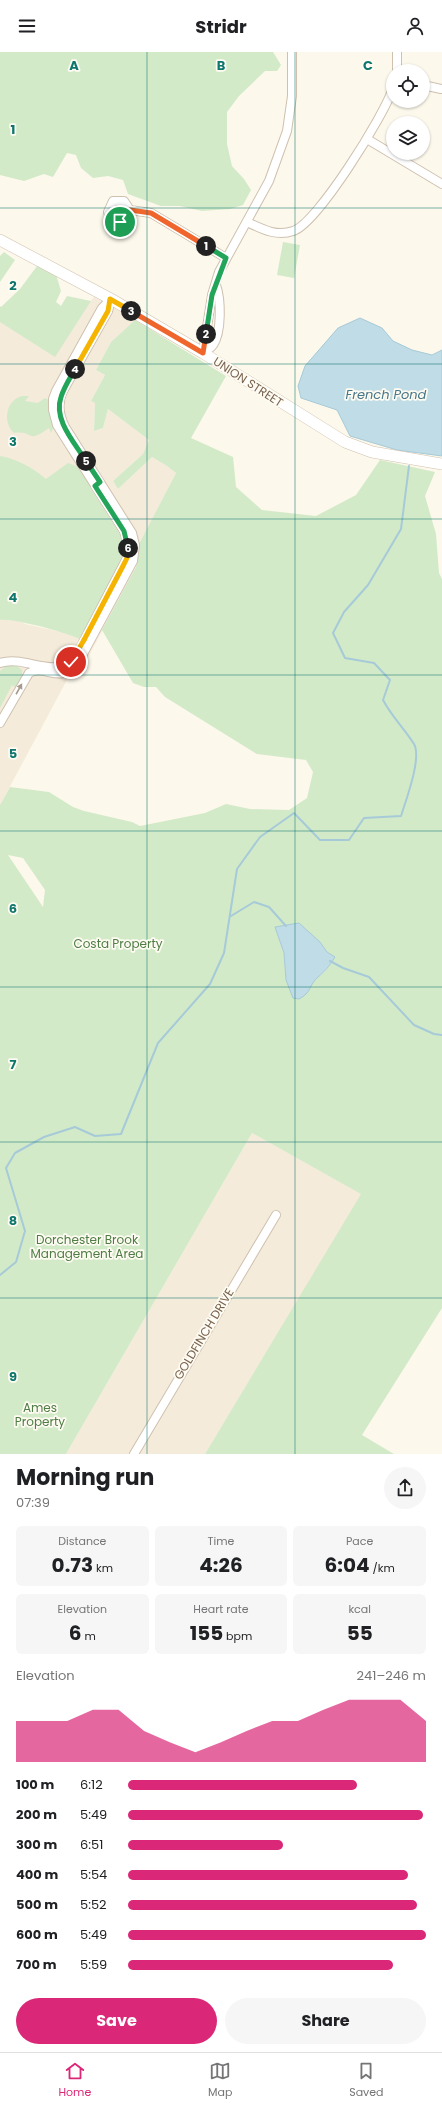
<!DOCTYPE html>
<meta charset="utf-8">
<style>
:root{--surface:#fff;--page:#f6f6f6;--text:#202124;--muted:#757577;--line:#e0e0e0;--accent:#db2777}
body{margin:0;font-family:Poppins,sans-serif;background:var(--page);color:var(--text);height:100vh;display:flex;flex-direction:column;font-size:15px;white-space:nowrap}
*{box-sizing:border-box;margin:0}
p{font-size:13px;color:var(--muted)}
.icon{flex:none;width:22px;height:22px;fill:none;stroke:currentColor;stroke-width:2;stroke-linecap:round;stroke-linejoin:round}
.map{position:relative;height:1402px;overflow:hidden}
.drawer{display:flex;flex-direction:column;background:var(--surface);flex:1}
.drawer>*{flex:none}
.fabs{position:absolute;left:386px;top:12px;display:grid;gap:8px}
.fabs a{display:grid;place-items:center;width:44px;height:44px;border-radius:50%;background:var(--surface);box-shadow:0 1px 3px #0004;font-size:20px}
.pin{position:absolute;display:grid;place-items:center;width:34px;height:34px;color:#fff;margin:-17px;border:2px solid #fff;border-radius:50%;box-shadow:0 1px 4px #0007}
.km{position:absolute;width:20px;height:20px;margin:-10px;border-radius:50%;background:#222;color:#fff;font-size:11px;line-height:20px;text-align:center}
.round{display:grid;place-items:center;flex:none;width:42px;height:42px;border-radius:21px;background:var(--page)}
.overview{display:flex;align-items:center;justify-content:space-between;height:68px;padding:0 16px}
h1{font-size:22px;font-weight:700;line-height:30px}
.stats{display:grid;grid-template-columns:repeat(3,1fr);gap:6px;height:68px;padding:4px 16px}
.stats div{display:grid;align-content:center;border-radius:6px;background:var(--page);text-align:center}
.stats b{font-size:20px;font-weight:700}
.stats small{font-size:11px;font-weight:400}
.stats p{font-size:11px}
.chart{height:112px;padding:8px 16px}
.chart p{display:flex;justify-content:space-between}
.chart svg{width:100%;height:72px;margin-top:4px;fill:var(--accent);opacity:.7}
.primary-button{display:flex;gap:8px;margin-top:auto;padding:8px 16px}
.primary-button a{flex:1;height:46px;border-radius:24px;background:var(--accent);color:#fff;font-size:16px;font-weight:700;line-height:46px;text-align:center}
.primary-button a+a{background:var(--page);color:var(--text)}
ul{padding:0 16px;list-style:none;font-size:13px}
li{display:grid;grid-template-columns:64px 48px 1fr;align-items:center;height:30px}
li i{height:10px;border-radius:5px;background:var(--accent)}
header{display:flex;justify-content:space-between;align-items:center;height:52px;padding:0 16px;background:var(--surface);font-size:18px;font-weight:700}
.tabs{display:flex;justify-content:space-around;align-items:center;height:56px;border-top:1px solid var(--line);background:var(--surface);font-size:11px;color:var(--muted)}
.tabs a{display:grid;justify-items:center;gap:2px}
.tabs .on{color:var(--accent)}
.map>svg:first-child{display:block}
.residential{fill:#f4ebda}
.green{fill:#d3eac9;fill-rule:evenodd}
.water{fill:#c0dce6;stroke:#a6cad8}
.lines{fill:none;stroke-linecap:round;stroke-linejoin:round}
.stream{stroke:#a6cad8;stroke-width:2}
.street-casing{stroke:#cfc1b0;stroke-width:10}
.secondary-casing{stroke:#d1c2ae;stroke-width:12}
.street{stroke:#fff;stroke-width:8}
.secondary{stroke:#fff;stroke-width:11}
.oneway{fill:#a7998c}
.split-1-casing{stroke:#fff;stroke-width:8}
.split-2-casing{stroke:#fff;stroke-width:8}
.split-3-casing{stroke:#fff;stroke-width:8}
.split-4-casing{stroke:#fff;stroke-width:8}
.split-5-casing{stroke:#fff;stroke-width:8}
.split-6-casing{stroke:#fff;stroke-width:8}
.split-7-casing{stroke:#fff;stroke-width:8}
.split-8-casing{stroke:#fff;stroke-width:8}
.split-1{stroke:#f0652b;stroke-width:5}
.split-2{stroke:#22a559;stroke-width:5}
.split-3{stroke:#f0652b;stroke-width:5}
.split-4{stroke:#f5b400;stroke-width:5}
.split-5{stroke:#22a559;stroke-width:5}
.split-6{stroke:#22a559;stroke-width:5}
.split-7{stroke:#f5b400;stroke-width:5}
.split-8{stroke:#f5b400;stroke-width:5}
.grid{fill:none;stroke:#0f766e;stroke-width:1;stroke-opacity:0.55}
.labels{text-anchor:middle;stroke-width:3.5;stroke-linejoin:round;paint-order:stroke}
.street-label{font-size:12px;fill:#77624e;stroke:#fefbf2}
.park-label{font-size:12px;fill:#4f7d46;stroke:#fefbf2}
.water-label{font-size:13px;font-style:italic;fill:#48778a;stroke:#fefbf2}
.grid-label{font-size:13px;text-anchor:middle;font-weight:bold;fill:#0f766e;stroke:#fefbf2;stroke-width:3.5;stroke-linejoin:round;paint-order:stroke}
</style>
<header><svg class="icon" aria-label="menu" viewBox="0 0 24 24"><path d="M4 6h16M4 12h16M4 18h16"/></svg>Stridr<svg class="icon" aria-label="person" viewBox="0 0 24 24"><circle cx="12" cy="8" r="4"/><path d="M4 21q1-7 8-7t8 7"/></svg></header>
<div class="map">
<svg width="442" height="1402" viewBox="0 0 442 1402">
<rect width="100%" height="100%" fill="#fcf8eb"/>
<g class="residential">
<path d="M94 245 135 268 111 290 96 318 105 323 91 349 95 350 94 379 103 376 108 357 149 388 143 402 113 429 118 437 152 405 167 414 176 421 139 492 138 505 134 519 85 611 79 619 68 626 0 753V568L10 564 25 572 71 582 123 488 119 480 0 420V265L54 294Z"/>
<path d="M252 1081 362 1142 205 1402H66Z"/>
</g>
<g class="green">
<path d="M0 0H273L281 13 277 19H265L239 44 227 60V92L232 114 244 127 251 138 243 153 230 157 202 159 180 154H161L128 142 123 128 108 124 93 126 81 116 76 103 67 101 53 125 44 122 24 129 0 123Z"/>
<path d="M283 190 300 193 294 226 277 223Z"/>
<path d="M4 200 15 208 0 230V204Z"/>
<path d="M40 210 55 219 61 239 56 250 61 254 67 244 91 249 55 305 0 270V254L1 255 20 237Z"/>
<path d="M135 268 226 324 191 386 233 405 236 435 262 458 316 464 356 443 380 408 435 420 425 444 436 482 439 521 442 527V1256L362 1383 394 1402H205L361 1142 252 1081 66 1402H0V753L10 735 49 740 73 755 84 759 132 770 140 774 205 761 226 752 250 757 289 758 307 746 313 720 306 708 257 702 165 645 156 635H144L133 631 102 578 136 515 139 492 176 421 167 414 152 405 118 437 113 429 143 402 149 388 108 357 103 376 94 379 95 351 91 349 105 323 96 318 111 290ZM8 803 23 806 45 838 43 855ZM276 875 320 890 327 900 334 905C320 931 314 927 286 928L284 901Z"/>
<path d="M22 344H29L25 349 38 351 45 346 49 348 54 374 51 381 49 376C25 393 35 378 14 381 2 370 6 348 22 344Z"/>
<path d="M0 404C17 407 32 415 46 427L68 411 79 415 101 448 102 454 121 484 125 506 80 587C69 581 10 565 0 568Z"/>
<path d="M10 611 16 613 22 618V626L16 636 12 633 0 656V619Z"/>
</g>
<g class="water">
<path d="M360 266 382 276 393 289 412 298 432 303 442 298V404L397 398 350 384 337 358 301 346 298 334 305 314 338 276Z"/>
<path d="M299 871 320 890 327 900 335 905C328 916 326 918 317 926 308 935 312 940 299 947L293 946 286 928 284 901 275 875Z"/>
</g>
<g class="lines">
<g class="stream">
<path d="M231 864 254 850 269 855 286 874"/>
<path d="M330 909 343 916 369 925 414 973 434 982 442 983"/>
<path d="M0 1223 16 1210 25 1179 6 1116 15 1101 44 1085 75 1075 95 1084 121 1082 158 991 210 932 224 901 237 817 260 785 294 761 320 788H349L364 766 401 764C406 748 422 706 414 692 404 676 392 665 383 648L390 628 374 611 345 606 333 581 344 560 368 533 401 477 409 414"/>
</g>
<g class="street-casing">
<g id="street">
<path d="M397 19V0"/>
<path d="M423 33 441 37"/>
<path d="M367 87 442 132"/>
<path d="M130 158 129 165 120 170 110 167 108 160 113 149H124L130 158 151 161 226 206"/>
<path d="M247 170C262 177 277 185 293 179 317 172 385 62 393 36"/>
<path d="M203 301 212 243 219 220 269 129 287 79 292 44V0"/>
<path d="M203 301C206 299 211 296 213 293 222 280 221 247 216 233"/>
<path d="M0 611C26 602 59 631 77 602L127 506 128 492 124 479 57 373 53 358V347L56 339 102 256 111 247 108 259 63 339C57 351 59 363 65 375L132 481 135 493 133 509 77 613C60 632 44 612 29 621L0 671"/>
<path d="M134 1402 276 1163"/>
</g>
</g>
<g class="secondary-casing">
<path id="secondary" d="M0 188 111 247 203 301 345 390 372 400 442 412"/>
</g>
<use href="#street" class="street"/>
<use href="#secondary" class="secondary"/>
</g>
<defs><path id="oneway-solid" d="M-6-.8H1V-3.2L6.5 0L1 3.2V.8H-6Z"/></defs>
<use class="oneway" href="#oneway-solid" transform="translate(19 637) rotate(-61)"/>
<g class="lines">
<g class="split-1-casing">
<path id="split-1" d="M120 170 127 168 130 158 151 161 206 194"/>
</g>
<g class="split-2-casing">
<path id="split-2" d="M206 194 226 206 212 243 206 282"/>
</g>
<g class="split-3-casing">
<path id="split-3" d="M131 259 203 301 206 282"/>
</g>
<g class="split-4-casing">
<path id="split-4" d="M75 317 108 259 110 247 131 259"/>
</g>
<g class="split-5-casing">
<path id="split-5" d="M75 317C70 326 64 335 61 345 53 368 75 391 86 409"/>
</g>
<g class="split-6-casing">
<path id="split-6" d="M86 409 100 430 95 434 124 479 128 496"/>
</g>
<g class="split-7-casing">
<path id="split-7" d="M84 588 123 514 127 506 128 496"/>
</g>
<g class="split-8-casing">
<path id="split-8" d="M71 610 84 588"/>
</g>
<use href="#split-1" class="split-1"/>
<use href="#split-2" class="split-2"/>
<use href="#split-3" class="split-3"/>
<use href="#split-4" class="split-4"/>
<use href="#split-5" class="split-5"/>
<use href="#split-6" class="split-6"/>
<use href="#split-7" class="split-7"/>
<use href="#split-8" class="split-8"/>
</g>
<path class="grid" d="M147 0V1402M295 0V1402M0 156H442M0 312H442M0 467H442M0 623H442M0 779H442M0 935H442M0 1090H442M0 1246H442"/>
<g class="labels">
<g class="street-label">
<text transform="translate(248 330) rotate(33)" y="4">UNION STREET</text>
<text transform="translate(204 1282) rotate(-59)" y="4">GOLDFINCH DRIVE</text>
</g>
<g class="park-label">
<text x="118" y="896">Costa Property</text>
<text x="87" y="1192">Dorchester Brook<tspan x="87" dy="14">Management Area</tspan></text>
<text x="40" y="1360">Ames<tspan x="40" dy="14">Property</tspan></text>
</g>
<g class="water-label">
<text x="386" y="347">French Pond</text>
</g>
</g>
<g class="grid-label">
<text x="74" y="18">A</text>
<text x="221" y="18">B</text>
<text x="368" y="18">C</text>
<text x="13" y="82">1</text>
<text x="13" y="238">2</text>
<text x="13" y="394">3</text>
<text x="13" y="550">4</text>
<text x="13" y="706">5</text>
<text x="13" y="861">6</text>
<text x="13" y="1017">7</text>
<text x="13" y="1173">8</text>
<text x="13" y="1329">9</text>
</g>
</svg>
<div class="fabs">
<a><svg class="icon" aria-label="locate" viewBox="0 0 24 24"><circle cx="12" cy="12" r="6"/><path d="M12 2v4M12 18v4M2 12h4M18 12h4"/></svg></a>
<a><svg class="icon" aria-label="layers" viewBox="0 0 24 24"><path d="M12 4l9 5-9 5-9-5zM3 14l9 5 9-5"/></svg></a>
</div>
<div class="pin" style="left:120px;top:170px;background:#1e9e55"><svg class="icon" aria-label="arrive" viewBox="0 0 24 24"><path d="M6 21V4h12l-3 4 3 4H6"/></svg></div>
<div class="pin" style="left:71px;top:610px;background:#d93025"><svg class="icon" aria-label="check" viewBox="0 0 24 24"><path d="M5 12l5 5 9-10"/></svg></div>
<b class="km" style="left:206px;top:194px">1</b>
<b class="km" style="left:206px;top:282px">2</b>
<b class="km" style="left:131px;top:259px">3</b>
<b class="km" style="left:75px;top:317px">4</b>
<b class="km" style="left:86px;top:409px">5</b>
<b class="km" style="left:128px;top:496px">6</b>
</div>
<section class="drawer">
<div class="overview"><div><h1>Morning run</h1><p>07:39</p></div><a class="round"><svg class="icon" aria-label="share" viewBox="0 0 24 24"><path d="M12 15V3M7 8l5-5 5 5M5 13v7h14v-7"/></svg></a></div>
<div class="stats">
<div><p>Distance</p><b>0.73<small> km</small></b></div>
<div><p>Time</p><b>4:26</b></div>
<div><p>Pace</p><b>6:04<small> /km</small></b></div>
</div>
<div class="stats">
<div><p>Elevation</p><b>6<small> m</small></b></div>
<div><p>Heart rate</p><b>155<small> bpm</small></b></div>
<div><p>kcal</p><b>55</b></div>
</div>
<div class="chart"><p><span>Elevation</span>241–246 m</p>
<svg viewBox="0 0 160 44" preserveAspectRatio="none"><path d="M0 44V19L10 19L20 19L30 12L40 12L50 25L60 32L70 38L80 32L90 25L100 19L110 19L120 12L130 6L140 6L150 6L160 19V44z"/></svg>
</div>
<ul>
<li><b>100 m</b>6:12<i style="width:77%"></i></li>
<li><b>200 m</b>5:49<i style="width:99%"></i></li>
<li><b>300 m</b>6:51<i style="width:52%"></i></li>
<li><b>400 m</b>5:54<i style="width:94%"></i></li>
<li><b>500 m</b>5:52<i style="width:97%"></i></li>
<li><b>600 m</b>5:49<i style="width:100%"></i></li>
<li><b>700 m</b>5:59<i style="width:89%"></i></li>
</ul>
<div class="primary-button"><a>Save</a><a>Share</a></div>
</section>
<nav class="tabs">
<a class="on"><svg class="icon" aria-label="home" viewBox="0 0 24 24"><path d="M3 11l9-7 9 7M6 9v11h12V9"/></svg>Home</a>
<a><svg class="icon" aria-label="map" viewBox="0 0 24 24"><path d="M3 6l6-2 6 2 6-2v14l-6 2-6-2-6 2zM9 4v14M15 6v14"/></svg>Map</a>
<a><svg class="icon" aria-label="saved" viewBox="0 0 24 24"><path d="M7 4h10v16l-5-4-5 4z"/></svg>Saved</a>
</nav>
